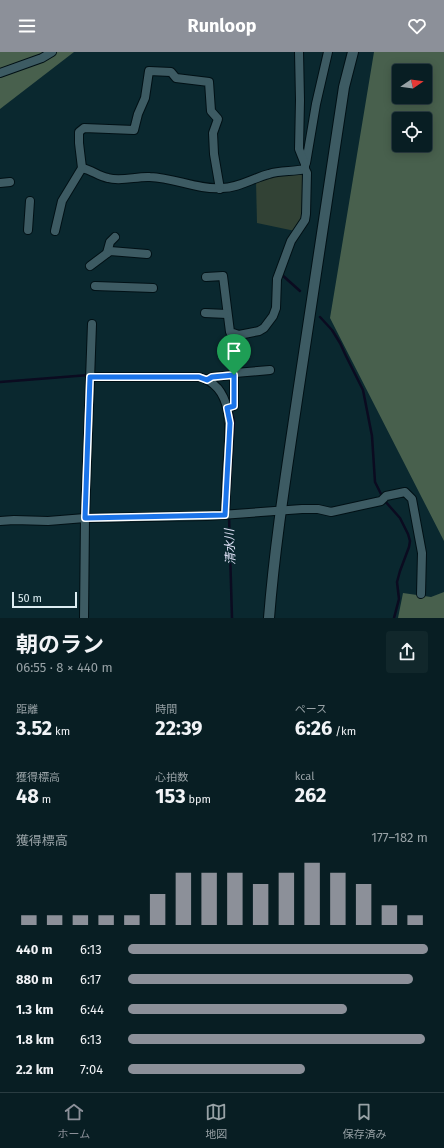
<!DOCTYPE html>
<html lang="ja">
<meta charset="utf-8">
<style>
:root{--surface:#081e23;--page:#11272b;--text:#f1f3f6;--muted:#98a2a6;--line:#293c41;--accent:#8c9099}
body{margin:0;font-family:"Fira Sans","Noto Sans JP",sans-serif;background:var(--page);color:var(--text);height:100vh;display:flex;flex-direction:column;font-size:15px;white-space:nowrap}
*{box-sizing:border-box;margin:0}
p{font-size:13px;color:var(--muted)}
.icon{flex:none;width:22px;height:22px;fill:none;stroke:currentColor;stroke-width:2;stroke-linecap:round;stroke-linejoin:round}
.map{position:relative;height:566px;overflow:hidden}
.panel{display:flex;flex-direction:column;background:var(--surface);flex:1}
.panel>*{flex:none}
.needle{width:26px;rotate:77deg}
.fabs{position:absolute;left:392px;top:12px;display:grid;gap:8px}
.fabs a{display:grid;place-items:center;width:40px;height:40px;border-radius:4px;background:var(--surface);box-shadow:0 2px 10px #0003,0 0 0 1px var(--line);font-size:20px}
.scale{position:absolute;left:12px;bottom:10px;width:65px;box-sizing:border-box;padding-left:4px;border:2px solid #dcecf1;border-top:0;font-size:11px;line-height:14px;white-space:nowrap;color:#dcecf1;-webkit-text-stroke:3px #0a282f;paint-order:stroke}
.pin{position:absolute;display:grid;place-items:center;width:34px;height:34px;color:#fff;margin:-41px -17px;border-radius:50% 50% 50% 0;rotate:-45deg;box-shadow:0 0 4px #0007}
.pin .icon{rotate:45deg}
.round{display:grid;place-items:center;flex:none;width:42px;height:42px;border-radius:4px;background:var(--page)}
.overview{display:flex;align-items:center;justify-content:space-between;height:68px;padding:0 16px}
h1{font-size:22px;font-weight:700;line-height:30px}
.metrics{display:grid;grid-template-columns:repeat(3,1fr);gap:6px;height:68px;padding:4px 16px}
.metrics div{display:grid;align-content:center}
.metrics b{font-size:20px;font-weight:700}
.metrics small{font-size:11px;font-weight:400}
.metrics p{font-size:11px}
.chart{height:112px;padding:8px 16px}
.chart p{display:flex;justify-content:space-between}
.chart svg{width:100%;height:72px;margin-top:4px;stroke:var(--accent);stroke-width:6}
ul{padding:0 16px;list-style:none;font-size:13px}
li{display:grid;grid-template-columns:64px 48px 1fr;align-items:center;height:30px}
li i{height:10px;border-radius:5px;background:var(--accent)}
header{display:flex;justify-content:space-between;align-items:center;height:52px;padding:0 16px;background:var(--accent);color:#fff;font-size:18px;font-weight:700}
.menu{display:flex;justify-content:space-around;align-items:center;height:56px;border-top:1px solid var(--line);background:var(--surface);font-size:11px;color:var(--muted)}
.menu a{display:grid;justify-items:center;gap:2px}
.menu .active{color:var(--accent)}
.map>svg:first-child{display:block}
.green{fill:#324235}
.forest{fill:#48604d;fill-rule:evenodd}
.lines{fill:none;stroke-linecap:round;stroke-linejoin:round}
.stream{stroke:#0b0b20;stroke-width:2.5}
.minor-casing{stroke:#001015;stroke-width:10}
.tertiary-casing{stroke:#001015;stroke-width:12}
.minor{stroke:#3d5b63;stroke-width:8}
.tertiary{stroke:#3d5b63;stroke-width:10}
.route-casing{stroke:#fff;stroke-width:8}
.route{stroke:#1a73e8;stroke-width:5}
.labels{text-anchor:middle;stroke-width:3;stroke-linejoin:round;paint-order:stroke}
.water-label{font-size:12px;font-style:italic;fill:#dfe1f6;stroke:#0a282f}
</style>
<header><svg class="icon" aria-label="menu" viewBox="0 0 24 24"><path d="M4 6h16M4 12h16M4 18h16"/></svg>Runloop<svg class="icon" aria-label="heart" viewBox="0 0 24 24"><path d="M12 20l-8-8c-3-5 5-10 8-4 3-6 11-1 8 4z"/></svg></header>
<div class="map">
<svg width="444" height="566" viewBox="0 0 444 566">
<rect width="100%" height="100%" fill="#0a282f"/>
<path class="green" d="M297 121 304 124 303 165 295 179 257 171 256 129 271 124Z"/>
<g class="forest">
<path d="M0 0H74L0 57Z"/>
<path d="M374 0H444V489L330 266ZM399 19H425V45H399ZM399 67H425V93H399Z"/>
<path d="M444 540V566H398L403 541 431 545Z"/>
</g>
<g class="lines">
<g class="stream">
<path d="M281 222 300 239"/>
<path d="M320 265 332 278 340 291 346 304 363 338 372 384 375 430 384 448 400 466 408 482 410 489 409 495 400 519 397 530 399 547 394 566"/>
<path d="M0 330 89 323"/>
<path d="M229 453 234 369 231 357"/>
<path d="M229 464 232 566"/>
</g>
<g class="minor-casing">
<g id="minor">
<path d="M0 21 42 6 52 0"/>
<path d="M306 111 316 52 328 0"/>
<path d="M82 116C92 118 98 124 108 126 121 130 137 124 150 125 175 126 198 138 222 136 239 136 253 126 269 122 281 118 293 120 305 117V112L299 97 300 48 299 0"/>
<path d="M0 131 10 130"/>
<path d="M28 178 30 149"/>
<path d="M55 179 62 149 82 116 79 91V80L84 76 134 78 138 62 145 46 149 19 171 20 176 26 209 30 211 59 218 67 213 81 214 102 220 137"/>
<path d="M107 201 110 190 115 185"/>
<path d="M90 214 110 199 147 202"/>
<path d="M206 225 223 224 230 280 239 283"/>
<path d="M95 234 153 236"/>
<path d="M205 261 227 262"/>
<path d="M235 321 270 318"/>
<path d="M90 325H199C238 335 229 387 227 417 226 432 226 447 225 463"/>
<path d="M207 328 212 325 234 323 239 283 259 279 264 276 273 264 276 256 277 227 291 189 305 168 306 162 307 121 305 117"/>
<path d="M227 356 234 354V323"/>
<path d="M0 469 14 468 48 469 85 466 207 464 302 457H318L331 460 381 449 386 444 405 440 412 447 422 501 421 542"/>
<path d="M84 566 85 466 92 272"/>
</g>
</g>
<g class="tertiary-casing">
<path id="tertiary" d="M269 566C275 490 287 416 298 341 313 239 329 137 344 35L353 0"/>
</g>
<use href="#minor" class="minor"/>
<use href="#tertiary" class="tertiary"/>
</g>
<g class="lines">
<g class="route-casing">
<path id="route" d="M234 323V354L227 356 230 371 225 463 85 466 90 325H199L207 328 212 325Z"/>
</g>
<use href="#route" class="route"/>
</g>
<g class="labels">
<g class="water-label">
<text transform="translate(230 495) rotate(-92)" y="4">清水川</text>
</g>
</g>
</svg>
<div class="fabs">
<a><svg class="needle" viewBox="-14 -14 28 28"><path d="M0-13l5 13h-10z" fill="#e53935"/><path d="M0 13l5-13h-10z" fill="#98a2a6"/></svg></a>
<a><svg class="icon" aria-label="locate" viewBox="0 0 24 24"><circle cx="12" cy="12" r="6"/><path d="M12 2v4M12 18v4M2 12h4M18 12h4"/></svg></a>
</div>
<div class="scale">50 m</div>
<div class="pin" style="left:234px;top:323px;background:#1e9e55"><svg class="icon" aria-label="arrive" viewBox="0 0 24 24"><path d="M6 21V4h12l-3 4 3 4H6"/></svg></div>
</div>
<section class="panel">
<div class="overview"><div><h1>朝のラン</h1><p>06:55 · 8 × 440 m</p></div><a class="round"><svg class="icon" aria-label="share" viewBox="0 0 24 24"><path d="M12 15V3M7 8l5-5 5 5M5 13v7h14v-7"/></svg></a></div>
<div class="metrics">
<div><p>距離</p><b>3.52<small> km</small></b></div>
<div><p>時間</p><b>22:39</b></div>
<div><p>ペース</p><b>6:26<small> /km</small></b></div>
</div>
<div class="metrics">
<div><p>獲得標高</p><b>48<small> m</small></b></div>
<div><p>心拍数</p><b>153<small> bpm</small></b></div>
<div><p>kcal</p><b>262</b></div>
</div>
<div class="chart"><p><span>獲得標高</span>177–182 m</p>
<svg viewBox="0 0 160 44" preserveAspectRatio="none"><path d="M5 44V38M15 44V38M25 44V38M35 44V38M45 44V38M55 44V25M65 44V12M75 44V12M85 44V12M95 44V19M105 44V12M115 44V6M125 44V12M135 44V19M145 44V32M155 44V38"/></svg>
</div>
<ul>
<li><b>440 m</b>6:13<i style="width:100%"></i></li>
<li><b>880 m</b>6:17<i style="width:95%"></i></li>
<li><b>1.3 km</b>6:44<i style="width:73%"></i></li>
<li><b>1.8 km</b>6:13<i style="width:99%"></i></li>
<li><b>2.2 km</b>7:04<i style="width:59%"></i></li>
</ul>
</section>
<nav class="menu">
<a class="active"><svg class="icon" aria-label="home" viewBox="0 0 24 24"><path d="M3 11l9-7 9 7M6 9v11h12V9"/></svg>ホーム</a>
<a><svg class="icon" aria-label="map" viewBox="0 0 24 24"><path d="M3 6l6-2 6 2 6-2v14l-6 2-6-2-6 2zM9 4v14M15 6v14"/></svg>地図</a>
<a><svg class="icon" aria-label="saved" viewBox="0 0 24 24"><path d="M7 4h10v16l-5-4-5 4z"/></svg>保存済み</a>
</nav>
